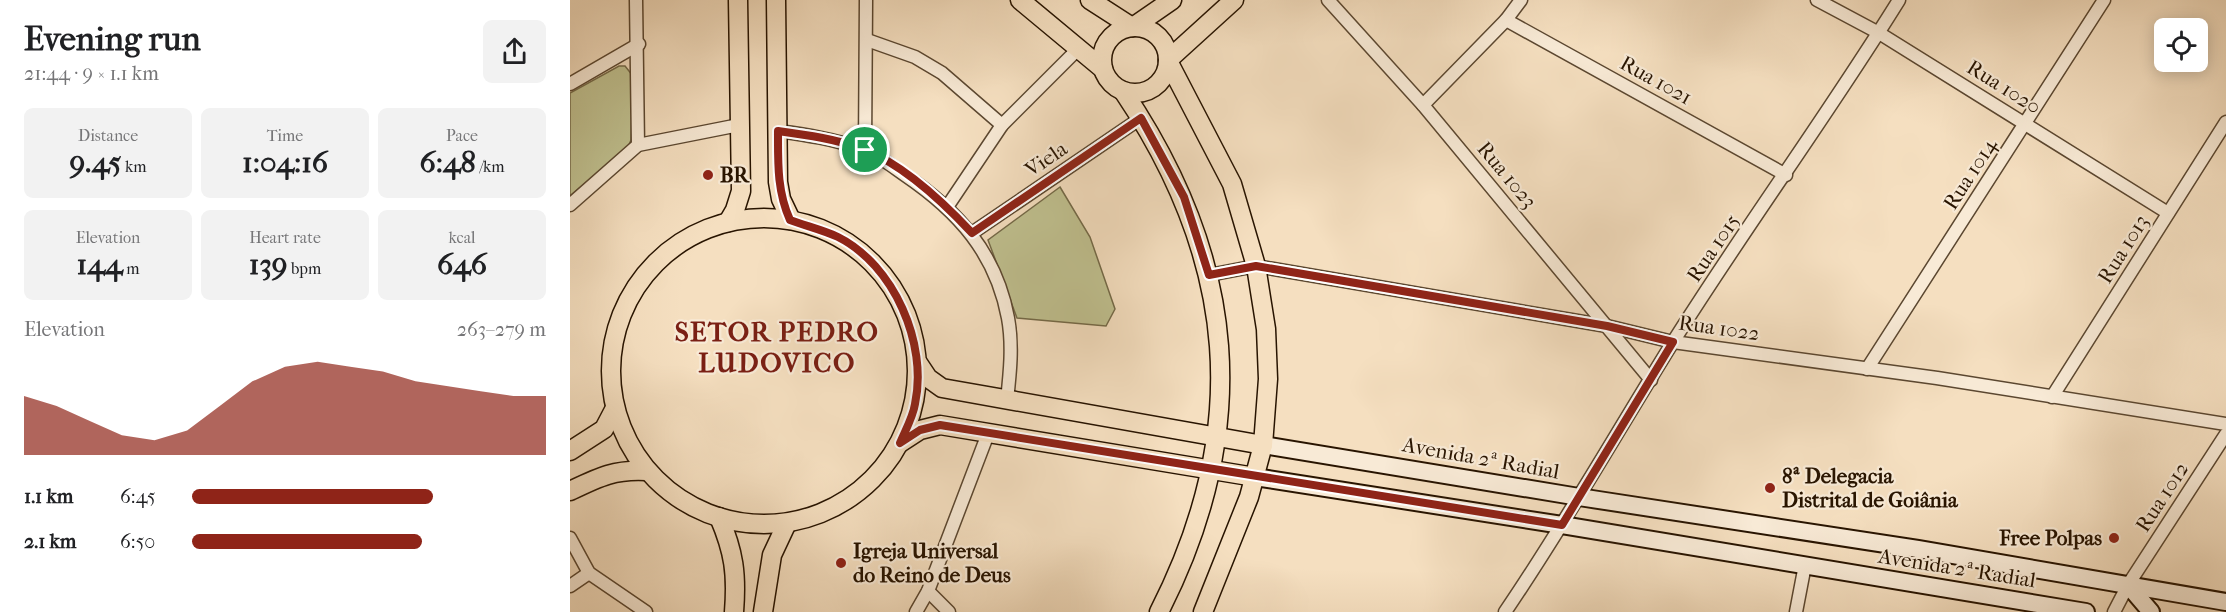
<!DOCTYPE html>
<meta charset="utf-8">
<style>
:root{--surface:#fff;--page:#f2f2f2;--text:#202124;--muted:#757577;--accent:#8f2418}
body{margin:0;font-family:"IM FELL French Canon",serif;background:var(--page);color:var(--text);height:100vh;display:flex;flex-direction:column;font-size:22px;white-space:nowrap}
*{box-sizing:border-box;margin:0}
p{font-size:20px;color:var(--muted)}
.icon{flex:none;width:33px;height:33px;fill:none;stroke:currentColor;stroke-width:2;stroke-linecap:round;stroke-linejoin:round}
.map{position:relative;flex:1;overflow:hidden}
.drawer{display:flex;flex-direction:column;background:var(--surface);width:570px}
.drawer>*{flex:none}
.buttons{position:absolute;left:1584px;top:18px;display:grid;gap:12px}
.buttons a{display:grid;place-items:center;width:54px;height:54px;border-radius:9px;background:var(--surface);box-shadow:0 3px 15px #0003;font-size:30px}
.pin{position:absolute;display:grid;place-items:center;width:51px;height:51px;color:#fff;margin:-26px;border:3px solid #fff;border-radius:50%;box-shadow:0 2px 6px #0007}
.round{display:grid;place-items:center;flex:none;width:63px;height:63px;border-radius:9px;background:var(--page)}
.overview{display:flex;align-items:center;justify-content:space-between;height:102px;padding:0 24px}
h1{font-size:33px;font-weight:800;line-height:45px}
.stats{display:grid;grid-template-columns:repeat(3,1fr);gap:9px;height:102px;padding:6px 24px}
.stats div{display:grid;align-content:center;border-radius:9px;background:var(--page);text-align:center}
.stats b{font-size:30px;font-weight:800}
.stats small{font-size:16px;font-weight:400}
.stats p{font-size:16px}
.chart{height:168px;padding:12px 24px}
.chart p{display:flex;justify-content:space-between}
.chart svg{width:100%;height:108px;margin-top:6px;fill:var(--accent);opacity:.7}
ul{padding:0 24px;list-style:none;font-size:20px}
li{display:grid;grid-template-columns:96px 72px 1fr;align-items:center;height:45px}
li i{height:15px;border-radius:8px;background:var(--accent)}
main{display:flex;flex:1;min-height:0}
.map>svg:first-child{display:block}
.green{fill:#c0c190;stroke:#746a48;stroke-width:1.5}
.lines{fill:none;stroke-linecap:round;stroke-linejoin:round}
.minor-casing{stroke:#5b4730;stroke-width:15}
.secondary-casing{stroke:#281400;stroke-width:20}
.primary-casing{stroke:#281400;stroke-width:21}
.minor{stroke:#f8ead6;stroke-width:12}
.secondary{stroke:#f8ead6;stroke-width:16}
.primary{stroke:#f5dfc0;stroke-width:18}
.route-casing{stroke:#fff;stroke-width:12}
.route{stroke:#8f2418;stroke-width:8}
.poi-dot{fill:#8f2418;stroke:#f8ead6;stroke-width:2}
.labels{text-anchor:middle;stroke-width:4.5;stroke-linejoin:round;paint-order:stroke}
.street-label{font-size:21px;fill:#281400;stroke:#f8ead6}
.poi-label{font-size:21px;font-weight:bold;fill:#281400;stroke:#f8ead6;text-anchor:start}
.district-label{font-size:27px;font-weight:bold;letter-spacing:1.5px;fill:#7a1f14;stroke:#f8ead6}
</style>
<main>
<section class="drawer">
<div class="overview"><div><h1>Evening run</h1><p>21:44 · 9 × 1.1 km</p></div><a class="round"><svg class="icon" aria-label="share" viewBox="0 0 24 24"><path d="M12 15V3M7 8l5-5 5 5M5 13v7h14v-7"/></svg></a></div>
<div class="stats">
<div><p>Distance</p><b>9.45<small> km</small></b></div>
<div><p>Time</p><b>1:04:16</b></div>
<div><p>Pace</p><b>6:48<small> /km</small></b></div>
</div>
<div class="stats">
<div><p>Elevation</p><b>144<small> m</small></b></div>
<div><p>Heart rate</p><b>139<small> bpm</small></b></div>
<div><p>kcal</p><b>646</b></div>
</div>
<div class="chart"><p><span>Elevation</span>263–279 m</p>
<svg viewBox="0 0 160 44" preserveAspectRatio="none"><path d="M0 44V20L10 24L20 30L30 36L40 38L50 34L60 24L70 14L80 8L90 6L100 8L110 10L120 14L130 16L140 18L150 20L160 20V44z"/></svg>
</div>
<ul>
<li><b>1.1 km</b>6:45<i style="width:68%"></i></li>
<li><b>2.1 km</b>6:50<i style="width:65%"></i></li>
</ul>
</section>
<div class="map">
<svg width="1656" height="612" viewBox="0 0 1656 612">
<rect width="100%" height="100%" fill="#f5dfc0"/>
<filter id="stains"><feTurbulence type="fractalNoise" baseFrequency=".00333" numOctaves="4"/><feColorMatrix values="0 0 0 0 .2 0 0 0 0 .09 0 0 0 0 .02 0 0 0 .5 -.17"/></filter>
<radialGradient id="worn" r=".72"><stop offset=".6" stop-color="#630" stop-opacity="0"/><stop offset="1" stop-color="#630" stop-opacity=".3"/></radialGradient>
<g class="green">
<path d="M49 66H55L63 76 61 140 58 147 0 196V93Z"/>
<path d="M490 187 520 237 545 309 536 326 447 318 418 240Z"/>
</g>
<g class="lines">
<g class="minor-casing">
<g id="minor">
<path d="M66 0 68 145"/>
<path d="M758 0 853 105 1081 380"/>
<path d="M1247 0 1309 33 1598 213"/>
<path d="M936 20 1216 175"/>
<path d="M297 40 345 57 372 73 432 125"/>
<path d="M0 84 69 44"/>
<path d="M853 105 936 20 951 0"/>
<path d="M208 131C237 135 264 139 292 149 307 154 322 166 335 175 388 211 426 253 438 318 443 345 440 373 437 400"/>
<path d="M295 150 296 0"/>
<path d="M0 205 68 145 169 125"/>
<path d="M377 207 432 125 509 48"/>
<path d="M402 233 571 118"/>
<path d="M639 275 686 266 1037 326 1103 342 1367 378 1656 424"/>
<path d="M1297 369 1534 0"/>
<path d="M1482 397 1656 122"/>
<path d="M0 538 19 573 76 612"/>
<path d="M0 586 19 573"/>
<path d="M358 591 379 612"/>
<path d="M346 612 358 591 419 431"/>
<path d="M935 612C995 524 1047 432 1103 342 1176 226 1257 116 1329 0"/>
<path d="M1226 612 1235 565"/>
<path d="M1544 612 1558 585 1656 434"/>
</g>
</g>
<g class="secondary-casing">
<g id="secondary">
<path d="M693 445 1009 497 1348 549 1656 602"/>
<path d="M685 477 992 525 1516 612"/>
<path d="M1558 585 1581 612"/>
</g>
</g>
<g class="primary-casing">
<g id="primary">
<path d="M206 0 208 182 211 199 221 220"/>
<path d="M450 0 533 69"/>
<path d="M520 0 562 27"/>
<path d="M563 27 602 0"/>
<circle cx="565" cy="60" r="33"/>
<path d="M598 60 664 0"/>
<path d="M598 61 662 184 686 266 696 329 698 379 693 445 679 497 633 612"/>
<path d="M553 91C667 260 683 428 589 612"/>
<circle cx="194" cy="371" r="153"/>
<path d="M158 222 165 210 171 191 168 0"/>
<path d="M348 363 358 378 372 388 693 445"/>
<path d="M330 443 350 430 370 425 685 477"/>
<path d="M0 451 34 429 45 408"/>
<path d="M0 491C29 477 45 469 77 471"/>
<path d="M149 517C164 552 167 574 164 612"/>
<path d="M193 612 202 555 217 523"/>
</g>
</g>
<use href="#minor" class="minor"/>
<use href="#secondary" class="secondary"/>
<use href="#primary" class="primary"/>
</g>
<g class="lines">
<g class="route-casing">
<path id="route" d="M571 118 614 197 639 275 686 266 1037 326 1103 342 992 525 370 425 350 430 330 443C335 431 343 417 345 404 358 344 324 265 268 237 253 230 236 226 220 220 207 191 208 163 208 131 237 135 266 139 293 149 332 164 374 203 402 233Z"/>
</g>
<use href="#route" class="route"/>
</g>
<g class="poi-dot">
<circle cx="138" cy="175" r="6"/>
<circle cx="1200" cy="488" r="6"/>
<circle cx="1544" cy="538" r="6"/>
<circle cx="271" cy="563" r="6"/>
</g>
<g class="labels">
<g class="street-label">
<text transform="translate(1086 80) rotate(29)" y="7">Rua 1021</text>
<text transform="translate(1434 87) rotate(32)" y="7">Rua 1020</text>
<text transform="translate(476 159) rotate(-34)" y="7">Viela</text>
<text transform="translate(1400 174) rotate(-57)" y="7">Rua 1014</text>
<text transform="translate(937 175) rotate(50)" y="7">Rua 1023</text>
<text transform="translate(1143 248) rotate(-56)" y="7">Rua 1015</text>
<text transform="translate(1553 249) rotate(-58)" y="7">Rua 1013</text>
<text transform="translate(1149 328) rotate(8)" y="7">Rua 1022</text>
<text transform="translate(911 458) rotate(10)" y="7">Avenida 2ª Radial</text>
<text transform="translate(1592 497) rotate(-57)" y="7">Rua 1012</text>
<text transform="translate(1387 568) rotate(9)" y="7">Avenida 2ª Radial</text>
</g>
<g class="poi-label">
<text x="150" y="182">BR</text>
<text x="1212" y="483">8ª Delegacia<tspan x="1212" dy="24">Distrital de Goiânia</tspan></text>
<text x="1532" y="545" text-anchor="end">Free Polpas</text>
<text x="283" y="558">Igreja Universal<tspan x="283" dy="24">do Reino de Deus</tspan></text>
</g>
<g class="district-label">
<text x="207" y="341">SETOR PEDRO<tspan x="207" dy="31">LUDOVICO</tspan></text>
</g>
</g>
<rect width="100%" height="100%" filter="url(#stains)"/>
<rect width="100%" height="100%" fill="url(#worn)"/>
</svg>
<div class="buttons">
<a><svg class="icon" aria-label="locate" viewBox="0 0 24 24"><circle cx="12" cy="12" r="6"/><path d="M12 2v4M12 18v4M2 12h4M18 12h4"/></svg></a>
</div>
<div class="pin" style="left:295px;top:150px;background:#1e9e55"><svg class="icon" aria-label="arrive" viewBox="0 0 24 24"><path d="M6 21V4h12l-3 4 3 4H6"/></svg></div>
</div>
</main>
